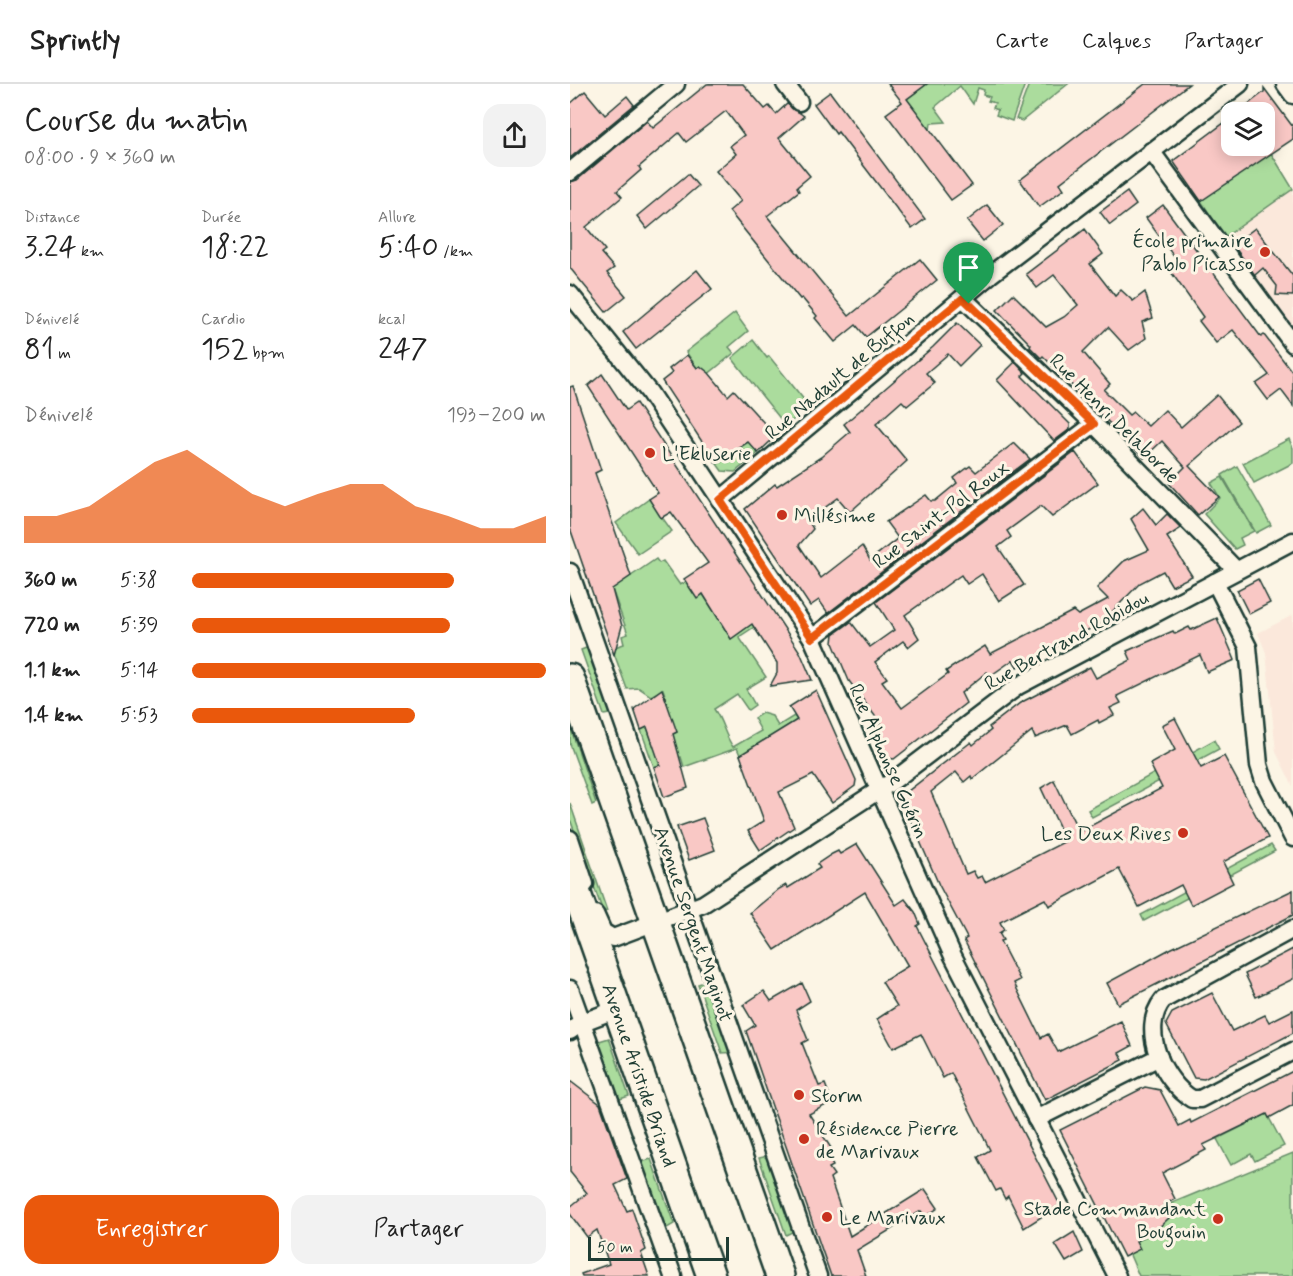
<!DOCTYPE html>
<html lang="fr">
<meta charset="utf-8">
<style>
:root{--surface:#fff;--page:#f2f2f2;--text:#222;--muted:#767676;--line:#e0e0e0;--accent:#ea580c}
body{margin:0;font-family:Mynerve,sans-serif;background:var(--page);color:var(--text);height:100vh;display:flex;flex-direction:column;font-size:22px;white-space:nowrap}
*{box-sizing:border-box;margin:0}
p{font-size:20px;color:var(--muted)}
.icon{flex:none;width:33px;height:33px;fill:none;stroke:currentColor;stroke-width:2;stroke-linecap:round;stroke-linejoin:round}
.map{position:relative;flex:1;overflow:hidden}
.sheet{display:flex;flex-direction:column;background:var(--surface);width:570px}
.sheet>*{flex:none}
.buttons{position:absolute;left:651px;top:18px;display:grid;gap:12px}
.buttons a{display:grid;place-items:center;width:54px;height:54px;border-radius:12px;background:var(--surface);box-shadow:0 3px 15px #0003;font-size:30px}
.scale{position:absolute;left:18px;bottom:15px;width:141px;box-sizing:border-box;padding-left:6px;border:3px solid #1f3d34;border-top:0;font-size:16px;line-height:21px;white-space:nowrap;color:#1f3d34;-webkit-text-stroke:4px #fcf5e5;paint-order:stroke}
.pin{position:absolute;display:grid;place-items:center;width:51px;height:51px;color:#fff;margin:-62px -26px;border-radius:50% 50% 50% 0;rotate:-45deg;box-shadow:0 0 6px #0007}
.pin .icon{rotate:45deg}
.round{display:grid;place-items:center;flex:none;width:63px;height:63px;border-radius:18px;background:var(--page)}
.summary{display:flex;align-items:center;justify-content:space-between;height:102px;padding:0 24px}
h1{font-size:33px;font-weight:600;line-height:45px}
.figures{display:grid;grid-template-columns:repeat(3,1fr);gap:9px;height:102px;padding:6px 24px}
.figures div{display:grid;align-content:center}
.figures b{font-size:30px;font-weight:600}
.figures small{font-size:16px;font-weight:400}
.figures p{font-size:16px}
.chart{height:168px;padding:12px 24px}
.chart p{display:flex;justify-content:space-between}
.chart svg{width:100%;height:108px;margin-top:6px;fill:var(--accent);opacity:.7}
.cta{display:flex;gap:12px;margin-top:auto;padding:12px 24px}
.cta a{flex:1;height:69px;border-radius:18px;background:var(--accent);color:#fff;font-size:24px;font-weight:600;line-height:69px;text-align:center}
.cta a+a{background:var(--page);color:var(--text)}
ul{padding:0 24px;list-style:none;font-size:20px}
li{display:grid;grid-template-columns:96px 72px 1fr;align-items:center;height:45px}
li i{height:15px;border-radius:8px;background:var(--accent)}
header{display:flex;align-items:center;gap:36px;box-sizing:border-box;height:84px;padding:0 30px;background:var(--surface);border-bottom:2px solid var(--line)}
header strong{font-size:28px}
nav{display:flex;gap:33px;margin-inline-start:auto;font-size:21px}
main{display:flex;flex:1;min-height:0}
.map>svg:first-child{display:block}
.built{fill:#fbe8db}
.green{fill:#abdc9d;stroke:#658c68;stroke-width:1.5}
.building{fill:#f9c8c5;stroke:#1f3d34;stroke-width:1.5}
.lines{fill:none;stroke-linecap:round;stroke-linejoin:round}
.street-casing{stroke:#1f3d34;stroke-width:21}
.primary-casing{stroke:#1f3d34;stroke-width:32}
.street{stroke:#fcf5e5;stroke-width:16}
.primary{stroke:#fcf5e5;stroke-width:27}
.route-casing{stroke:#fff;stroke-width:12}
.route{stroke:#ea580c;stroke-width:8}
.poi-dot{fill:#c8321e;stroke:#fcf5e5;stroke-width:2}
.labels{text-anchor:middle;stroke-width:6;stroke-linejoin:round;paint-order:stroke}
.poi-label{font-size:20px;fill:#1f3d34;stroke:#fcf5e5;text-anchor:start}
.street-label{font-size:20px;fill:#1f3d34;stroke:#fcf5e5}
</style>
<header>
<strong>Sprintly</strong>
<nav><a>Carte</a><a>Calques</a><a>Partager</a></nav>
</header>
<main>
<section class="sheet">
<div class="summary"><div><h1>Course du matin</h1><p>08:00 · 9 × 360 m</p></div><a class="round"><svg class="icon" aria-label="share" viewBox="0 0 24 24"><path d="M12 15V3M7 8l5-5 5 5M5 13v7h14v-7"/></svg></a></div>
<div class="figures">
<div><p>Distance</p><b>3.24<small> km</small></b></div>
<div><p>Durée</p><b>18:22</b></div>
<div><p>Allure</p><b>5:40<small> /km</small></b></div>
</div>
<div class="figures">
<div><p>Dénivelé</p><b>81<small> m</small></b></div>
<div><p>Cardio</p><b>152<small> bpm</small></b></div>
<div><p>kcal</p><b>247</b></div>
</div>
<div class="chart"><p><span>Dénivelé</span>193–200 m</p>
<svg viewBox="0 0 160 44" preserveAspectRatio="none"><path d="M0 44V33L10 33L20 29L30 20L40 11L50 6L60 15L70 24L80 29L90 24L100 20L110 20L120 29L130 33L140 38L150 38L160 33V44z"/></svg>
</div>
<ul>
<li><b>360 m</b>5:38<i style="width:74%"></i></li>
<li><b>720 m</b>5:39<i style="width:73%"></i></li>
<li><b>1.1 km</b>5:14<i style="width:100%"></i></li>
<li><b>1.4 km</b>5:53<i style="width:63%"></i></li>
</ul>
<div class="cta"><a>Enregistrer</a><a>Partager</a></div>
</section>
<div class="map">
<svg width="723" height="1192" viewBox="0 0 723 1192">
<rect width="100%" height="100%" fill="#fcf5e5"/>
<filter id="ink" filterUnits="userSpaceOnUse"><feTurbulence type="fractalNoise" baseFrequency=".0167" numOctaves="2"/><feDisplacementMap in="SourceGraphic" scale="12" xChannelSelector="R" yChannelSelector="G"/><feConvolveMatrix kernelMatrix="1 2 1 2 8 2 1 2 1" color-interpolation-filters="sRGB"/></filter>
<g filter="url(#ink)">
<g class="built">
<path d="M723 105V243L655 153Z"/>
<path d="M723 531V702L706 668 696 569 688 549Z"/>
</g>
<g class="green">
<path d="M357 0H455L442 37 426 31 428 26 423 24 425 19 418 17 420 13 413 11 414 6 408 4 403 20 390 2 365 23 376 38 361 39 360 46 337 15Z"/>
<path d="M459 0H498L452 37 446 35Z"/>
<path d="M701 69 723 105 655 153 631 117Z"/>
<path d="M165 229 178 247 159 263 164 269 137 291 127 284 116 268Z"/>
<path d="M183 256 197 274 199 272 239 322 216 342 162 274Z"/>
<path d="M172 335 188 369 165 388 152 387 147 380 172 367 159 347Z"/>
<path d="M719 355 723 364V379L684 399 673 379Z"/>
<path d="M667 382 701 441 686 449 652 391Z"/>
<path d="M652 393 684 447 670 454 673 461 665 465 634 430 650 414 641 399Z"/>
<path d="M79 415 102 447 68 470 46 439Z"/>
<path d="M86 475 89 479 93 477 110 501 116 498 127 514 133 510 161 555 182 540 184 543 169 553 196 593 176 605 185 621 178 626 167 610 144 625C153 638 154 650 163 663L191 647 184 634 192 629 202 632 208 642 224 632 227 636 170 671 167 664 114 683 111 673 84 683 71 646 77 643 84 663 96 653 107 648 90 616 96 614 93 605 81 612 69 604 57 605 42 564 54 560 52 552 58 550 42 505Z"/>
<path d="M24 561 47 629 34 631 11 566Z"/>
<path d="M0 642 26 719 22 721 0 660Z"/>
<path d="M644 656 649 665 522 733 518 726Z"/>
<path d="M0 719 37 827 33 828 0 735Z"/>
<path d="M701 761 705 767 574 837 571 831Z"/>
<path d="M141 896 166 968 152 969 128 900Z"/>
<path d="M39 954 59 1012 47 1016 26 958Z"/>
<path d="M697 1030 714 1062 685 1077 681 1070 661 1081 647 1055Z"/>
<path d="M723 1069V1192H569L550 1148 595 1122Z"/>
<path d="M202 1071 228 1145 216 1151 189 1074Z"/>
<path d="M81 1075 104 1140 92 1147 68 1079Z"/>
</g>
<g class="building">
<path d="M137 0H173L195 25 199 22 206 30 217 20 234 32 209 54 240 92 227 103 229 107 197 132 279 232 350 175 367 196 296 253 286 241 265 258 245 234 247 232 232 214 230 215 159 127 171 117 146 87 166 70 160 62 174 51 156 27 116 58 109 49 69 83 71 86 47 107 52 113 16 143 35 166 31 169 44 184 37 189 56 212 36 228 0 184V98L7 96 77 37 83 44Z"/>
<path d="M318 0H357L337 15 402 101 381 116 316 30 332 18Z"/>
<path d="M575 0H619L490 99 494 105 469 123 450 96Z"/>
<path d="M694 4 723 43V55L631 117 603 77 662 33V62H694V28H668L694 8Z"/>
<path d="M15 7 35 31 57 12 64 21 0 74V20Z"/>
<path d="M260 8 355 135 342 145 268 48 266 50 244 20Z"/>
<path d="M118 90 128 102 77 145 67 132Z"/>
<path d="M557 108 566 121 540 141 530 128Z"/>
<path d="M417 121 433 141 413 157 397 137Z"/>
<path d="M593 121 691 253 694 251 723 289V322L711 306 698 316 686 300 699 291 663 246 646 259 629 237 633 233 601 188 610 181 576 134Z"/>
<path d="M685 144 723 192V212L706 211 707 202 693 184 685 191 663 161Z"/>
<path d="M515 145 533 170 520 180 545 212 551 206 563 217 575 208 583 234 572 238 576 254 559 266 538 243 513 268 540 300 534 306 559 331 563 328 578 342 595 326 611 343 647 311 669 338 619 382 649 413 628 431 599 399 615 383 592 357 574 374 473 272 471 274 460 263 461 261 427 226 443 210 476 243 494 233 508 221 484 191 467 204 456 190Z"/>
<path d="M127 186 142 205 66 265 53 248Z"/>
<path d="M387 239 410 261 389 282 378 270 356 289 365 299 337 322 332 317 306 340 337 377 280 428 268 414 238 436 243 445 229 461 251 494 292 462 300 476 328 454 316 438 356 411 361 417H365L387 399 384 394 400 382 406 388 444 359 460 375 258 529 249 516 240 522 175 425 205 400 207 402 251 373 280 348 274 340 363 263Z"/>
<path d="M117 271 127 284 130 282 139 289 158 312 164 306 206 352 188 369 178 358 146 379 92 297 102 289 99 285Z"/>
<path d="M445 278 455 289 452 292 500 340V345L484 357 427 296Z"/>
<path d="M32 290 56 326 66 319 230 568 242 596 200 602 207 589V579L182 540 161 555 133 510 127 515 114 495 138 479 101 428 91 434 79 415 88 409 18 302Z"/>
<path d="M3 302 31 386 25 389 61 492 42 505 52 542 44 571 0 444V303Z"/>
<path d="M505 368 528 399 482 433 471 422 437 447 441 453 428 463 454 501 429 517 412 490 397 500 391 491 335 531 349 554 338 563 333 557 305 578 317 594 312 597 332 624 378 590 376 587 415 562 420 570 503 527 508 531 538 515 527 504 554 477 579 466 561 435 573 424 586 441 597 430 611 444 597 453 622 492 602 502 593 487 570 499 541 529 543 533 447 583 443 576 420 592 417 588 391 609 396 619 324 675 312 673 301 647 311 640 279 597 263 559 264 550 281 538 300 563 324 546 306 518Z"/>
<path d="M688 495 700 519 679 530 667 506Z"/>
<path d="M647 534 665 576 637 588 630 571 547 612 551 619 540 624 544 631 529 639 528 636 502 650 497 641 465 654 462 647 402 695 401 692 394 698 386 688 361 708 396 790 403 787 407 794 412 792 415 798 496 757 471 704 484 696 509 748 592 704 580 680 605 666 592 641 605 634 631 684 654 672 698 754 653 778 663 799 621 821 611 801 569 823 549 785 479 822 475 815 430 838 434 846 429 849 433 856 430 857 450 896 444 899 471 954 478 950 488 968 551 937 562 962 549 969 553 976 475 1016 394 856 397 854 369 801 332 716 333 711 401 658 403 661 421 646 419 643 450 619 520 583 526 594 561 576 557 567 603 547 605 550 619 543 621 546Z"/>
<path d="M92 605 107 648 103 650 118 704 94 713 84 683 90 681 77 643 71 646 64 625Z"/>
<path d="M246 606 286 696 285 702 262 719 243 691 209 708 224 743 190 766 178 747 194 737 170 671 227 636 219 623Z"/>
<path d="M133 734 145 766 119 776 107 743Z"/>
<path d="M287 760 326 821 335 815 345 828 350 840 347 842 490 1121 454 1144 438 1112 435 1115 430 1105 426 1107 408 1073 420 1066 381 989 373 994 351 950 323 964 307 935 327 922 312 898 338 882 295 808 205 866 180 829 209 805 216 801 218 804 250 784 247 780 262 770 268 767 270 770Z"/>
<path d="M723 806V831L548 920 537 899 600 865Z"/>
<path d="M723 865V895L686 913 675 890Z"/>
<path d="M232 899 240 917 226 926 238 956 232 959 249 1002 255 1000 262 1018 239 1030 261 1064 255 1068 263 1082 259 1084 264 1091 260 1094 280 1152 355 1105 368 1124 355 1133 351 1127 287 1166 296 1192H261L176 947 185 941 173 921 194 907 201 917Z"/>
<path d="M642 909 662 947 695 931 699 938 723 926V949L634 995 624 994 596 940 602 929Z"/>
<path d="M723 987V1021L699 1034 697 1030 633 1061 636 1066 592 1089 605 1115 594 1121 600 1133 585 1147 566 1157 570 1165 554 1173 490 1046 575 1003 590 1006 609 1042 620 1036 621 1039Z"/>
<path d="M0 997 30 1020 57 1095 45 1101 57 1127 62 1125 76 1166 71 1169 79 1192H12L11 1190 39 1180 27 1146 17 1153 0 1130V1123L17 1109 0 1088Z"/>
<path d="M504 1148 513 1168 496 1178 485 1160Z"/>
</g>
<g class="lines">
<g class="street-casing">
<g id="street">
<path d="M215 0 229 18"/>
<path d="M715 0 723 11"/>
<path d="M581 67 723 260"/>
<path d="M0 88 106 0"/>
<path d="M0 210 79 308 242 554 383 872 547 1192"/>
<path d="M393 214 524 340 666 486"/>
<path d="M150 416 420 191 670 0"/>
<path d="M0 488 248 1192"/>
<path d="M645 498 678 563 689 681 694 697 723 754"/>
<path d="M242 554 524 340"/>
<path d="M0 755 15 800"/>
<path d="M25 830 33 848 43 854 133 820 323 697 448 602 723 457"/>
<path d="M723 845 593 916C569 945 593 998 622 1015H630L723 967"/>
<path d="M0 905 103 1192"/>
<path d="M0 947 13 938 47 925"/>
<path d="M466 1035 589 973"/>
</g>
</g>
<g class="primary-casing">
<g id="primary">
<path d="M0 594 210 1192"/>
<path d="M0 790 141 1192"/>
</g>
</g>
<use href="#street" class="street"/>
<use href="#primary" class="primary"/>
</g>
</g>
<g class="lines" filter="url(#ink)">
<g class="route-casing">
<path id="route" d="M393 214 524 340 242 554 150 416Z"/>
</g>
<use href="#route" class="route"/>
</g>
<g class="poi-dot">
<circle cx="695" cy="168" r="6"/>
<circle cx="80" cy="369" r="6"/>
<circle cx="212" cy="431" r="6"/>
<circle cx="613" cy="749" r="6"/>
<circle cx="229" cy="1011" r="6"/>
<circle cx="234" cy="1055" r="6"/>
<circle cx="257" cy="1133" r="6"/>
<circle cx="648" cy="1135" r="6"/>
</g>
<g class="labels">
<g class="poi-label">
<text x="683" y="163" text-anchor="end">École primaire<tspan x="683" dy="23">Pablo Picasso</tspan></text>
<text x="92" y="376">L'Ekluserie</text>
<text x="224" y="438">Millésime</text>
<text x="601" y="756" text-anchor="end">Les Deux Rives</text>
<text x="241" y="1018">Storm</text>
<text x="246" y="1051">Résidence Pierre<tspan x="246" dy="23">de Marivaux</tspan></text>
<text x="636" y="1131" text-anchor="end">Stade Commandant<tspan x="636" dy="23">Bougouin</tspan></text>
<text x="269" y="1140">Le Marivaux</text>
</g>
<g class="street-label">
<text transform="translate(269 291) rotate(-40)" y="7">Rue Nadault de Buffon</text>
<text transform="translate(545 334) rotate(45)" y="7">Rue Henri Delaborde</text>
<text transform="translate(370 430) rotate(-37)" y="7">Rue Saint-Pol Roux</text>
<text transform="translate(496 556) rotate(-29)" y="7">Rue Bertrand Robidou</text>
<text transform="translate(319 677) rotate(66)" y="7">Rue Alphonse Guérin</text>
<text transform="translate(124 840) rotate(71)" y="7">Avenue Sergent Maginot</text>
<text transform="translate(70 991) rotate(71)" y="7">Avenue Aristide Briand</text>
</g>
</g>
</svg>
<div class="buttons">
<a><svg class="icon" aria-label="layers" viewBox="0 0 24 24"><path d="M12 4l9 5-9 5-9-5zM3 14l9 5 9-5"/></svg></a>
</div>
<div class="scale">50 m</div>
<div class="pin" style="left:399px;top:220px;background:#1e9e55"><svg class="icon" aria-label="arrive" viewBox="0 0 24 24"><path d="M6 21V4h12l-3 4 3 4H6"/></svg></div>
</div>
</main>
